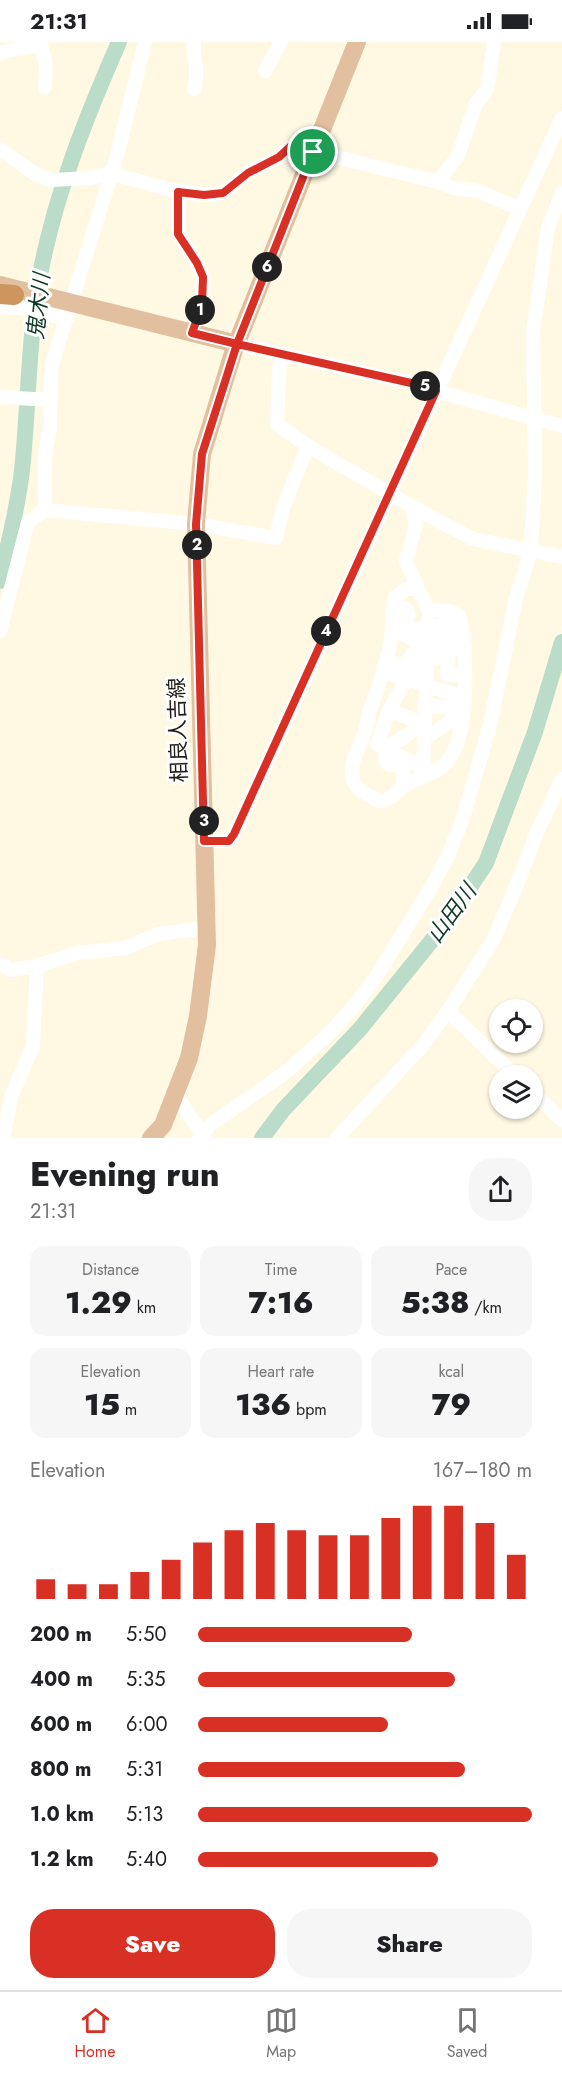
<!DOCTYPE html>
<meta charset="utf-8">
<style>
:root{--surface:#fff;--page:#f6f6f6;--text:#202124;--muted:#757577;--line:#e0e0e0;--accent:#d93025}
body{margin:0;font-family:Jost,"Noto Sans JP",sans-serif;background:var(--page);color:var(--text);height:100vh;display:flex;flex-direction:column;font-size:22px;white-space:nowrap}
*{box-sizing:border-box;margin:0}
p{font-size:20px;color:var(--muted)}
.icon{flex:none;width:33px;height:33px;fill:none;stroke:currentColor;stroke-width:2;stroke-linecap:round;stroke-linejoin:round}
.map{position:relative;height:1096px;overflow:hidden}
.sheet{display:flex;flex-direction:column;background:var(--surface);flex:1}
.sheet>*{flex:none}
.buttons{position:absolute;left:489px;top:957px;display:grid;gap:12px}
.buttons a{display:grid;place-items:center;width:54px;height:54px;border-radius:50%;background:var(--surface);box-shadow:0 2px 4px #0004;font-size:30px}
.pin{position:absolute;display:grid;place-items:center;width:51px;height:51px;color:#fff;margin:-26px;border:3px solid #fff;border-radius:50%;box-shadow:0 2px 6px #0007}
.km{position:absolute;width:30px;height:30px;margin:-15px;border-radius:50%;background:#222;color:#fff;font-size:16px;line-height:30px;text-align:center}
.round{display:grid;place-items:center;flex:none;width:63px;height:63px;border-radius:24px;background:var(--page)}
.headline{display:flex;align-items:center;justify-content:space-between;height:102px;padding:0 30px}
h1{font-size:33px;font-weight:800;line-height:45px}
.stats{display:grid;grid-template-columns:repeat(3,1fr);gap:9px;height:102px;padding:6px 30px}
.stats div{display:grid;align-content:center;border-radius:15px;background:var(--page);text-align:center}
.stats b{font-size:30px;font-weight:800}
.stats small{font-size:16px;font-weight:400}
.stats p{font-size:16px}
.chart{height:168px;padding:12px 30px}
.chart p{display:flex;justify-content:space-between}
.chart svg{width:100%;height:108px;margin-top:6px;stroke:var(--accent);stroke-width:6}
.action{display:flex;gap:12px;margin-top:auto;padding:12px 30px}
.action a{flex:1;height:69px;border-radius:24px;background:var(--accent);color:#fff;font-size:24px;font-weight:800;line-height:69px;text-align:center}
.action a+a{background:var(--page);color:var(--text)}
ul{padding:0 30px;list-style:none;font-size:20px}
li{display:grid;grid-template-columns:96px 72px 1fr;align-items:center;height:45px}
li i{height:15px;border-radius:8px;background:var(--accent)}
.status{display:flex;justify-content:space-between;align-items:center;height:42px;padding:0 30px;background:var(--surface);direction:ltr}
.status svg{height:16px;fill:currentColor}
.menu{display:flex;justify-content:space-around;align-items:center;height:84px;border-top:2px solid var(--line);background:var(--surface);font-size:16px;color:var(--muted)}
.menu a{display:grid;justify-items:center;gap:3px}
.menu .current{color:var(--accent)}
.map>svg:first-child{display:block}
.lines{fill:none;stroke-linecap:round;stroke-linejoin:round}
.river{stroke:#badcc8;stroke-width:16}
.minor{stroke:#fff;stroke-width:14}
.major{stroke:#e2bf9e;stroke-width:18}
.highway{stroke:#ce955e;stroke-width:20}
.route-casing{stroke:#fff;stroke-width:12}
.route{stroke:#d93025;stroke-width:8}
.labels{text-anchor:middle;stroke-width:6;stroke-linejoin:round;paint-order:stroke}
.street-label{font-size:21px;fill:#1f1d15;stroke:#fff}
.water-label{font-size:22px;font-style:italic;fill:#0f3a26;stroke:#fff}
</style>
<div class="status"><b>21:31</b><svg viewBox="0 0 49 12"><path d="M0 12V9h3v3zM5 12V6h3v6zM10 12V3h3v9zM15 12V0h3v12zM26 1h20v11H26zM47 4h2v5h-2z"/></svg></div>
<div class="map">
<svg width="562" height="1096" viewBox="0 0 562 1096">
<rect width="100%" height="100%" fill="#fff9e3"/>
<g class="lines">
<g class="river">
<path d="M0 539C8 502 18 465 22 428 29 362 28 293 41 228 56 150 87 73 119 0"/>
<path d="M262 1096 283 1068 360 987 446 881 486 821 535 690 562 600"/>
</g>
<g class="minor">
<path d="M194 0C192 19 200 25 194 47"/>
<path d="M0 11 41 2 46 23 45 45"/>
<path d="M265 29 281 0"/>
<path d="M0 107 35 132 51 138 91 136 110 131 171 148 204 153 223 151 247 131 279 115 291 104 438 140 453 146 478 149 520 167"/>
<path d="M438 140 458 114 476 61 487 48 494 0"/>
<path d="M179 150V192L197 221 203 235 202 263 193 291"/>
<path d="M0 265 19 266 16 258"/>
<path d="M19 266 67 277"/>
<path d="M237 302 429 345 436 349 562 384"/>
<path d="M281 318 279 328 277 382 308 404 411 464 473 497 562 515"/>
<path d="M0 355 50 358"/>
<path d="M411 464 416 482 406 519 418 547"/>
<path d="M45 468V413L50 386 51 333 53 319 117 114 145 0"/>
<path d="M406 547H418L429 568 449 569 459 574C468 607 471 701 443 724 433 732 417 736 406 743 394 750 395 757 380 759 371 755 358 749 354 740 347 726 358 708 363 695 366 687 367 677 370 668 378 644 387 622 391 597 393 583 392 569 395 555Z"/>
<path d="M392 568 405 566C411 572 407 576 406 583L412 589 428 584"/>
<path d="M441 583H451L452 570"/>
<path d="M392 587 427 604 465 608"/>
<path d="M0 589 28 480 45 468 196 482 276 496 283 466 308 404"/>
<path d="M427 596 464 594"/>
<path d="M387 618 405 626 412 612 426 617 448 616 447 633H465"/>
<path d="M384 630 463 655"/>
<path d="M424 663 463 667"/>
<path d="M389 668 424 682"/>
<path d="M424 697 463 671"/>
<path d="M377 703 389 668 407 637 426 624"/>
<path d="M391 710 431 729"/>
<path d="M423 726 429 568"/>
<path d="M404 744 403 728 398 722 389 723C383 718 385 714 385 707L424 682"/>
<path d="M204 799H229L234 792 562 76"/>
<path d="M0 922 11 928 37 924 77 911 125 906 158 892 206 886"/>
<path d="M448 969 515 1034"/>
<path d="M532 1050 562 1078"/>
<path d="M175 1052 205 1096"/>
<path d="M3 1096 12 1052 33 1004 37 924"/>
<path d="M199 1096 210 1083 285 1031 328 993 354 964 376 935 429 849 449 812 463 776 490 683 516 556 531 509 535 431 533 290 548 186 562 151"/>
<path d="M337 1096 424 1002 448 969 492 900 512 855 537 790 562 737"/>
</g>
<g class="major">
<path d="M0 243 237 302"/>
<path d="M151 1096 163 1083 189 1016 198 974 207 903 196 482 202 412 234 308 357 0"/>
</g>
<path class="highway" d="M0 252 14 253"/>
</g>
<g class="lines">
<g class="route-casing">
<path id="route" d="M313 110 291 104 279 115 248 131 223 151 204 153 178 150V192L197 221 203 235 202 263 192 291 237 302 202 412 196 482 204 799H229L234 792 436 349 429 345 237 302 313 110"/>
</g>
<use href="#route" class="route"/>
</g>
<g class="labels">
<g class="street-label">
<text transform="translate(178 688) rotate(-92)" y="7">相良人吉線</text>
</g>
<g class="water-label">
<text transform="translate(38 264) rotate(-84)" y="8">鬼木川</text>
<text transform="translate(451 871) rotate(-54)" y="8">山田川</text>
</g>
</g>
</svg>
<div class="buttons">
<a><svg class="icon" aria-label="locate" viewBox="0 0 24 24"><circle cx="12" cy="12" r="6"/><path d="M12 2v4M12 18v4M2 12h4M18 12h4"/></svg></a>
<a><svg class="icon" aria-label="layers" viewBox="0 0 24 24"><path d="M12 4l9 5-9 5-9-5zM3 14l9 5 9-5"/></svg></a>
</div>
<div class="pin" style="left:313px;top:110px;background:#1e9e55"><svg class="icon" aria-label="arrive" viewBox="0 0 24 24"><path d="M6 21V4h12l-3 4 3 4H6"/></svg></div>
<b class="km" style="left:200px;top:268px">1</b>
<b class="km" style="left:197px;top:503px">2</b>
<b class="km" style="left:204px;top:779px">3</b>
<b class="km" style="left:326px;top:589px">4</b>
<b class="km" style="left:425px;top:344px">5</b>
<b class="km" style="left:267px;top:225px">6</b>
</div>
<section class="sheet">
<div class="headline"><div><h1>Evening run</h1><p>21:31</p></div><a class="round"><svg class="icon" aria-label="share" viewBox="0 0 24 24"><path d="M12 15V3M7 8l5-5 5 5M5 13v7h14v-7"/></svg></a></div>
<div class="stats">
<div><p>Distance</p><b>1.29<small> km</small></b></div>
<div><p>Time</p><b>7:16</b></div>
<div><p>Pace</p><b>5:38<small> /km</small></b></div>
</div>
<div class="stats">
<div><p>Elevation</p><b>15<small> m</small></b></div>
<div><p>Heart rate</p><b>136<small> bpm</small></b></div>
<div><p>kcal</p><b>79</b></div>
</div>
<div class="chart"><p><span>Elevation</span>167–180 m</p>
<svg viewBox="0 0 160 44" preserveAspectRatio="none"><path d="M5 44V36M15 44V38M25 44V38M35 44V33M45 44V28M55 44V21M65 44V16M75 44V13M85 44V16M95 44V18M105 44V18M115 44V11M125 44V6M135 44V6M145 44V13M155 44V26"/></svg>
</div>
<ul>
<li><b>200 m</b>5:50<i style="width:64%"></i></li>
<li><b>400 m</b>5:35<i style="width:77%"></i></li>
<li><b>600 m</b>6:00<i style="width:57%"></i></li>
<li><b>800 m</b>5:31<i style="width:80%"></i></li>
<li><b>1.0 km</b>5:13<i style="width:100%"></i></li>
<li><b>1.2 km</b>5:40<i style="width:72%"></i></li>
</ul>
<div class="action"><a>Save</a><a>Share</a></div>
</section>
<nav class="menu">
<a class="current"><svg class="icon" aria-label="home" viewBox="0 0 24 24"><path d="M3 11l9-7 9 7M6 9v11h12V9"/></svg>Home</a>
<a><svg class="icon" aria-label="map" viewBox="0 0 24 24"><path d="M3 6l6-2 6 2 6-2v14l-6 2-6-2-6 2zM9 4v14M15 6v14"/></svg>Map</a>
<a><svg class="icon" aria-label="saved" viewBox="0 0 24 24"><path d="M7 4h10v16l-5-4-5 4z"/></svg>Saved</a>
</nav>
